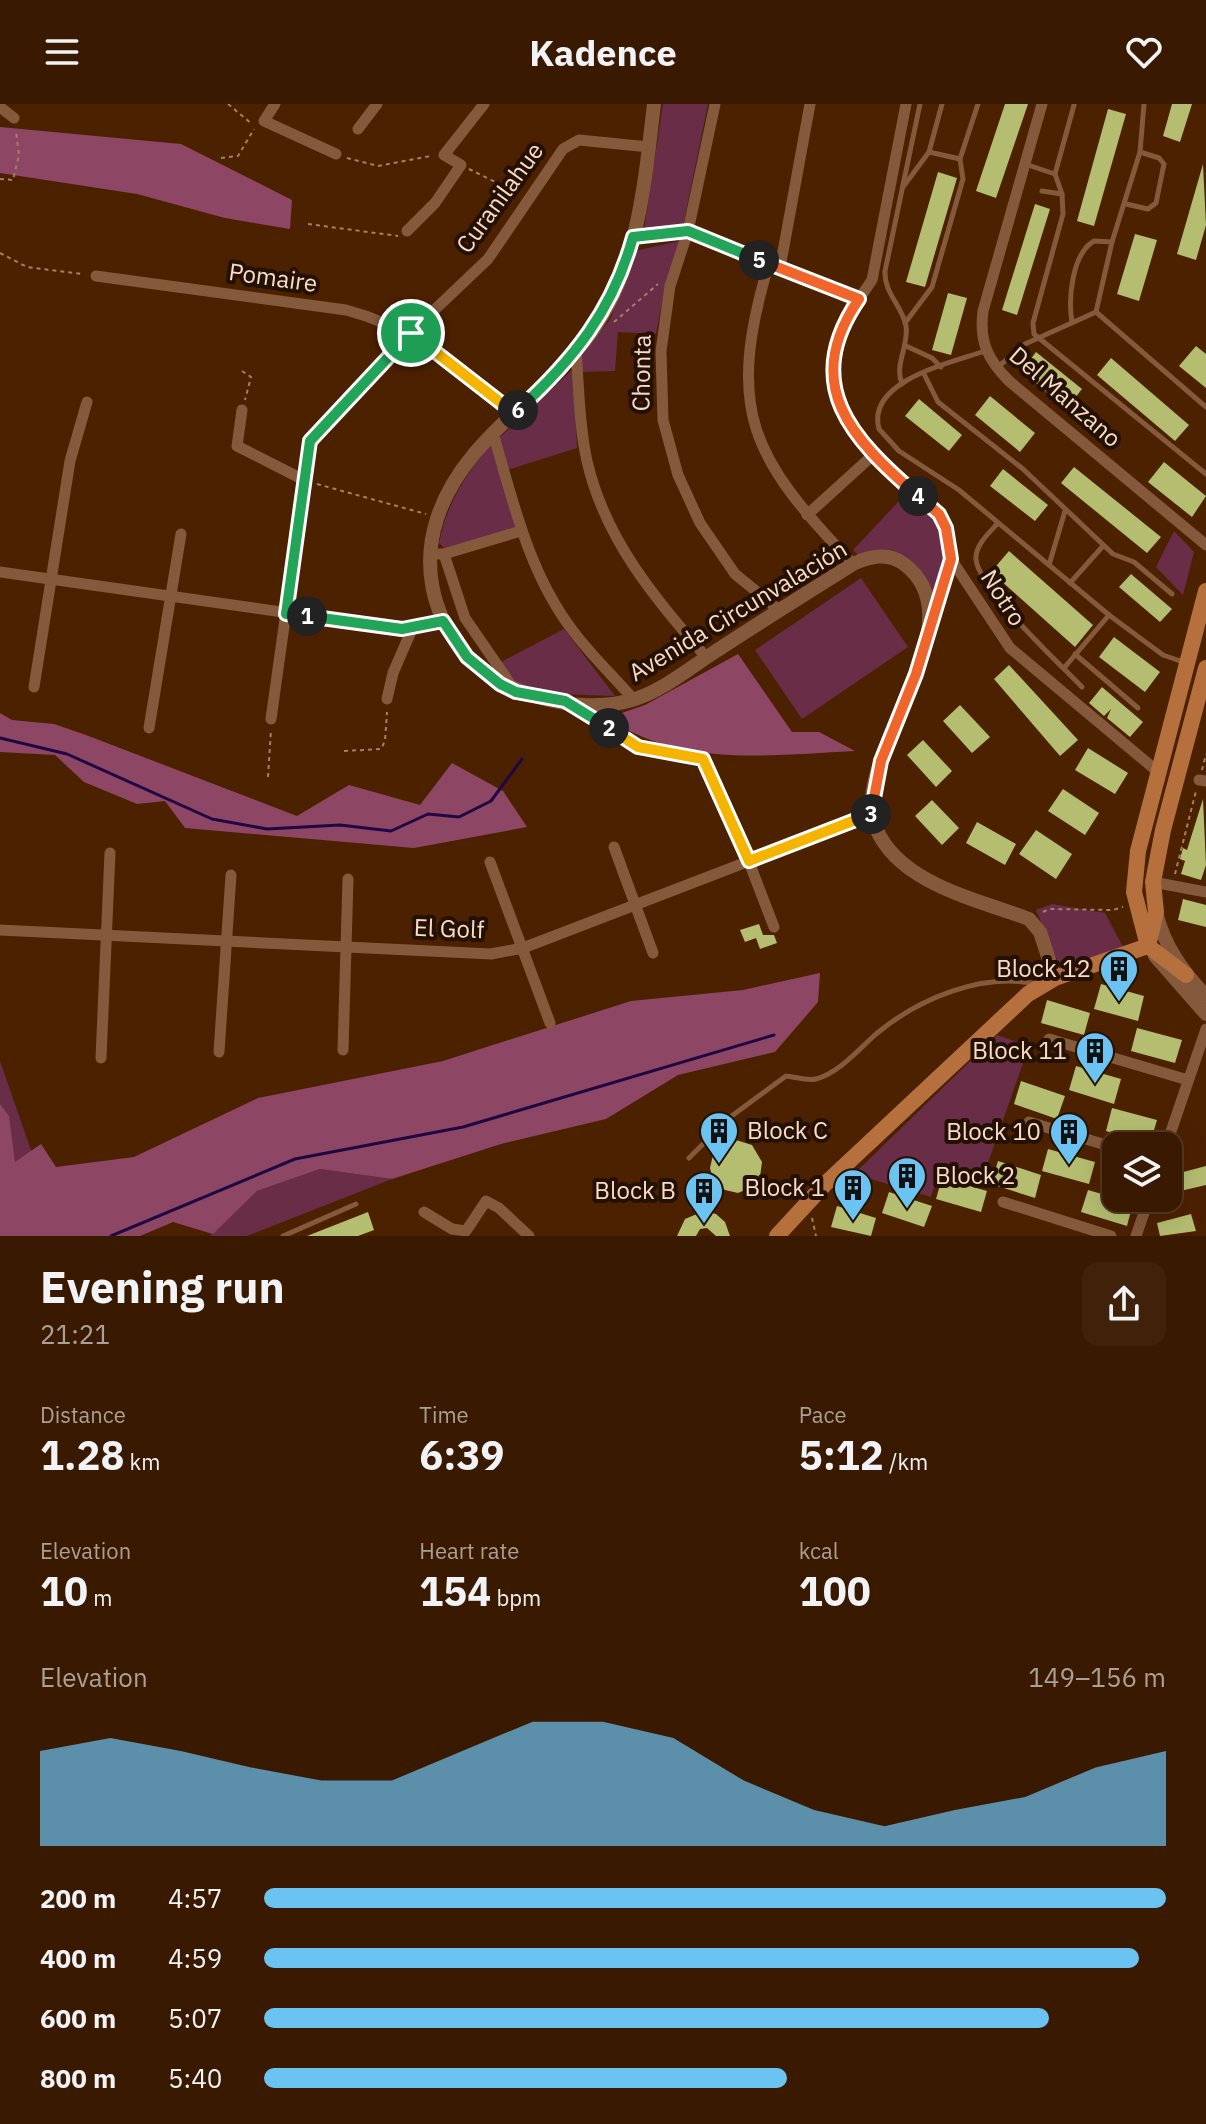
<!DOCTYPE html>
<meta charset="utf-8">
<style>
:root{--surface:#391900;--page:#40220a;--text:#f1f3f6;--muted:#aba099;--line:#533822;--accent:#6bc3f2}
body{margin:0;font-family:"IBM Plex Sans",sans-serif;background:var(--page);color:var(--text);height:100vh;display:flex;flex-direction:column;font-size:30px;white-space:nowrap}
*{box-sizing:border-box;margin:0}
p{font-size:26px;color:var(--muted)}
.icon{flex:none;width:44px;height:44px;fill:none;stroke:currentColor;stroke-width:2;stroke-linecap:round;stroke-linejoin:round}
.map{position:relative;height:1132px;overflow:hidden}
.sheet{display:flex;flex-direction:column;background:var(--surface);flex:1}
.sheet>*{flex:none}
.tools{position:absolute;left:1102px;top:1028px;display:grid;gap:16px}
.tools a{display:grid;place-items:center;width:80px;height:80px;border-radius:16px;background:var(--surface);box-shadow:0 8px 32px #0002,0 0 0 2px var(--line);font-size:40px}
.pin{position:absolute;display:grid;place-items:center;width:68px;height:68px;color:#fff;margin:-34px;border:4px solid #fff;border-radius:50%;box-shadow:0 2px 8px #0007}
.km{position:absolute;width:40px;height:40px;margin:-20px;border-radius:50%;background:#222;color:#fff;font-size:22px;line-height:40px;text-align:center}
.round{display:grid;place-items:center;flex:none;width:84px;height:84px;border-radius:16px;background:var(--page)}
.headline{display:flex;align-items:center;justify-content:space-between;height:136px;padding:0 40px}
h1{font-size:44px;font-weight:700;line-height:60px}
.figures{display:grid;grid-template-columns:repeat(3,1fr);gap:12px;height:136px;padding:8px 40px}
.figures div{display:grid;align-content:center}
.figures b{font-size:40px;font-weight:700}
.figures small{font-size:22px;font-weight:400}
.figures p{font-size:22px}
.chart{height:224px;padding:16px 40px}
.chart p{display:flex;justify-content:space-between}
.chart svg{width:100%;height:144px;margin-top:8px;fill:var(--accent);opacity:.7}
ul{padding:0 40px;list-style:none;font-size:26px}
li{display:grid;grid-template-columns:128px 96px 1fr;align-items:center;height:60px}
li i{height:20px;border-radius:10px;background:var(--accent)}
header{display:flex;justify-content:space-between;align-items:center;height:104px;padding:0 40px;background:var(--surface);font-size:36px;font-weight:700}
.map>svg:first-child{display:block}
.green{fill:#692d48}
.forest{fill:#8d4765}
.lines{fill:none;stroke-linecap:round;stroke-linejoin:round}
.stream{stroke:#1e0742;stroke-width:3}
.building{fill:#b4bd70}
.path{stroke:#a38067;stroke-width:2;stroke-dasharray:4 4;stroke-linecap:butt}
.service{stroke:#85593c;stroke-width:5}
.minor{stroke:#85593c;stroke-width:11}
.tertiary{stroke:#85593c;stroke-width:14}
.secondary{stroke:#b6703e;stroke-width:16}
.split-1-casing{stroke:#fff;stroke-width:16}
.split-2-casing{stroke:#fff;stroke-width:16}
.split-3-casing{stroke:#fff;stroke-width:16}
.split-4-casing{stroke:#fff;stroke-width:16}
.split-5-casing{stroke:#fff;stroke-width:16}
.split-6-casing{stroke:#fff;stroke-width:16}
.split-7-casing{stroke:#fff;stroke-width:16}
.split-1{stroke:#22a559;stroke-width:10}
.split-2{stroke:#22a559;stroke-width:10}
.split-3{stroke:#f5b400;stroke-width:10}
.split-4{stroke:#f0652b;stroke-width:10}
.split-5{stroke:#f0652b;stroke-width:10}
.split-6{stroke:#22a559;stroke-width:10}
.split-7{stroke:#f5b400;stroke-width:10}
.labels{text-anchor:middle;stroke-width:8;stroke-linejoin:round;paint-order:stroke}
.street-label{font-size:24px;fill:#f8dcca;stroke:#241104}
.poi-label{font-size:24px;fill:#f8dcca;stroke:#241104;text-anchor:end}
</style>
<header><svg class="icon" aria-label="menu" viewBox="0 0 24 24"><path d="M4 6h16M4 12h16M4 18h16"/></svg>Kadence<svg class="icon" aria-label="heart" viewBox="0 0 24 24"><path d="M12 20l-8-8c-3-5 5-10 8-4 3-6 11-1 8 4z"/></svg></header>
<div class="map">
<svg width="1206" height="1132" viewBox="0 0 1206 1132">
<rect width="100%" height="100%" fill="#4c2100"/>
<g class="green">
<path d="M663 0H708L682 127 643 133Z"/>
<path d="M680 137 666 178 656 230 618 228 615 267 581 268 582 252 611 214 635 147Z"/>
<path d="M573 265 577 344 507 366 498 335Z"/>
<path d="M493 338 517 424 445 445 439 439C447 398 466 370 493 338Z"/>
<path d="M913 395C953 427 949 448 932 493 915 450 902 448 859 452L853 446 900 396Z"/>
<path d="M1174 427 1194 448 1183 491 1156 463Z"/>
<path d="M861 474 908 543 802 615 755 546Z"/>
<path d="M564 525 615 592 555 590 513 582 499 559Z"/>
<path d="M1052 800 1105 809 1123 843 1060 863 1036 806Z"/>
<path d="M997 931 1029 942 982 1076 940 1064 931 1093 854 1070Z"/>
<path d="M0 957 61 1132H0Z"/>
<path d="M320 1065 392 1075 247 1132H210L257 1087Z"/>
</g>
<g class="forest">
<path d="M0 23 181 40 292 96 290 125 225 114 137 90 0 69Z"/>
<path d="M738 550 792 628H819L855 647C769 651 683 664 607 614L645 601Z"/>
<path d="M0 609 12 616 54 620 86 631 297 712 349 681 420 701 452 659 503 687 527 723 414 744 185 724 165 697 137 700 108 688 84 678 55 651 0 648Z"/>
<path d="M820 869 818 898 775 948 678 971 606 1015 501 1040 392 1075 320 1065 257 1087 213 1130 173 1118 140 1132H0V1000L9 1012 15 1058 41 1040 56 1063 134 1053 258 994 443 957 631 897 743 886Z"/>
</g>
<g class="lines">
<g class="stream">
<path d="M0 634 67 650 212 715 267 725 340 721 391 727 428 710 459 713 491 697 522 655"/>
<path d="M111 1132 295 1055 463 1023 774 931"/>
</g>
</g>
<g class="building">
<path d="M1005 0H1028L996 94 976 87Z"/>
<path d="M1172 0H1192L1180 38 1163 32Z"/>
<path d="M1108 5 1126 10 1094 122 1077 117Z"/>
<path d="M1203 60 1206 121 1196 156 1177 150Z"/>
<path d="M938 68 957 74 925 183 906 178Z"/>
<path d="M1035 100 1050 105 1017 211 1002 206Z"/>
<path d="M1135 130 1157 136 1139 197 1117 190Z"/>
<path d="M948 189 967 194 951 251 932 246Z"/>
<path d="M1196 242 1206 250V284L1179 262Z"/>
<path d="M1036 248 1082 285 1067 304 1021 268Z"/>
<path d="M1111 254 1189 321 1175 337 1097 271Z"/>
<path d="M990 292 1035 329 1020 348 975 311Z"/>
<path d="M919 295 962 331 949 347 905 312Z"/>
<path d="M1164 358 1206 392 1192 413 1148 378Z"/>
<path d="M1074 363 1161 433 1147 449 1061 379Z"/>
<path d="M1003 365 1048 401 1035 417 990 382Z"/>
<path d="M1009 447 1093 521 1075 543 991 468Z"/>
<path d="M1131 470 1172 505 1160 518 1119 483Z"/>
<path d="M1114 533 1160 568 1145 588 1099 553Z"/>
<path d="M1009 561 1078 636 1060 652 994 575Z"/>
<path d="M1102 583 1143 618 1130 633 1107 614 1111 605 1104 612 1089 599Z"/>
<path d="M960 601 990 633 972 649 943 617Z"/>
<path d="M923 636 952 667 936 683 907 651Z"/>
<path d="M1088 644 1128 669 1115 690 1075 666Z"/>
<path d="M1063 685 1099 709 1085 731 1048 707Z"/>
<path d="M1203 695 1206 761 1201 776 1181 770 1185 757 1180 755 1183 744 1187 746Z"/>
<path d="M932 696 959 724 942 741 915 712Z"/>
<path d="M977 718 1016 740 1005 761 966 739Z"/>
<path d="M1036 726 1072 750 1056 775 1019 750Z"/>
<path d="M1183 795 1206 801V823L1178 816Z"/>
<path d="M759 820 763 831H774L777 839 760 845 756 834 745 838 740 826Z"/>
<path d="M1101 880 1144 892 1138 917 1094 905Z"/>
<path d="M1047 896 1090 909 1084 931 1041 919Z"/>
<path d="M1137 924 1182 936 1175 959 1131 947Z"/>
<path d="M1076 962 1121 975 1114 1000 1069 986Z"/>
<path d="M1021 977 1065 992 1057 1015 1014 1000Z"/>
<path d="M1112 1004 1157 1016 1150 1040 1106 1027Z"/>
<path d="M736 1036 752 1041 762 1058 760 1073 752 1083 738 1089 725 1086 713 1076 710 1064 713 1051 721 1041Z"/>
<path d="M1048 1045 1095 1058 1089 1080 1042 1067Z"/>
<path d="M998 1057 1041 1071 1035 1094 991 1080Z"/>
<path d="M1206 1062V1081L1176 1088 1172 1071Z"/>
<path d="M942 1074 987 1087 981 1108 936 1095Z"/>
<path d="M1088 1086 1133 1099 1127 1122 1081 1108Z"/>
<path d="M889 1088 932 1102 924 1123 882 1109Z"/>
<path d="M837 1102 876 1114 871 1132 831 1123Z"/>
<path d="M704 1107 716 1110 725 1118 730 1132H716L707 1124 700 1125 696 1132H677L685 1115Z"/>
<path d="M368 1108 374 1126 358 1132H307Z"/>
<path d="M1191 1110 1196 1127 1160 1132 1157 1119Z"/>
</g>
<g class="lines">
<g class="path">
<path d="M228 0 252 20"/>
<path d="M221 54 238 52 254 25"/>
<path d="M347 54 378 62 431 52"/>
<path d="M469 65 518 89"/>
<path d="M0 75 13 76 19 51 16 27"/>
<path d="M308 120 398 132"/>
<path d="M0 149 27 163 83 170"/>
<path d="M614 218 658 180"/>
<path d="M242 267 251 273 245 296"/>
<path d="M317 380 426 410"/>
<path d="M593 614 638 643 693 653"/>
<path d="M344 647 381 645 385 637 387 608"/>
<path d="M1202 666 1206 650"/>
<path d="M268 673 271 626"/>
<path d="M1175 770 1196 687"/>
<path d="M1043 808 1049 805 1113 806 1123 803"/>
<path d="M812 1114 816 1132"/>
</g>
<g class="service">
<path d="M929 48 960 55 978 0"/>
<path d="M1025 60 1055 70 1062 90 1063 110 1033 219 1034 230 1206 370"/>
<path d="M1055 70 1074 1"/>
<path d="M903 83 929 48 942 0"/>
<path d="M1042 87 1062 90"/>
<path d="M1126 100 1148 105 1156 99 1164 60 1159 54 1140 48"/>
<path d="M1096 208 1206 303"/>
<path d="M1072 218C1068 194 1072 150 1094 137L1112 138"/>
<path d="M905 219 932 183 963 75 960 55"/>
<path d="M906 242 932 254 941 263"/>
<path d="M985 247C950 259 866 277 879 325L899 347 959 386 1109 511 1163 551 1186 559"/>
<path d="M999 262 1025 240 1096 208 1112 138 1140 48 1144 0"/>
<path d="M924 270 938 298 1023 365 1113 450 1134 458 1172 490"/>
<path d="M902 280C894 261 909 242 906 222 902 201 884 190 885 167L920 0"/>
<path d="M998 419C990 428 975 441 976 455 978 484 1059 559 1082 583"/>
<path d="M1049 461 1065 407"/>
<path d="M1070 479 1103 442"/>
<path d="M1075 550 1138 604"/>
<path d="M1064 564 1109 511"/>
<path d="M689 1054 729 1014 786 972C795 973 808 977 816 975 839 969 859 945 876 930 918 895 982 868 1036 880"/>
<path d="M283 1132 356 1100"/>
</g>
<g class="minor">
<path d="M275 0 264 17 336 50"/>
<path d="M715 0 688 127 670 182 661 247 663 316 678 371 700 419 735 470 779 506"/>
<path d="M906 0 872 176 848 211 836 239 833 275 841 308 872 352 939 410 946 424 951 455 1010 544 1157 667"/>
<path d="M1042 0 983 207C979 238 988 256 1009 277L1206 441"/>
<path d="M0 3 14 14"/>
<path d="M358 25 377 0"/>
<path d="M407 127 435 99 461 61 444 51 484 0"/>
<path d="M633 133 688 127 859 195"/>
<path d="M769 159C725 307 751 353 853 460"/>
<path d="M780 164 810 0"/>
<path d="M96 172 346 206C416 224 458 266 514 309"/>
<path d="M576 248C579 283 579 322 587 357 605 436 655 494 706 553"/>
<path d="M242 306 237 342 304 376"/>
<path d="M493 329C513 397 529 470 573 527 591 551 614 573 634 596"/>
<path d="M807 411 872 352"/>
<path d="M430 450H444L465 514 511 581"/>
<path d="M444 450 521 427"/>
<path d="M0 468 402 525 443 517"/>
<path d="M929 518 951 455"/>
<path d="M34 583 70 357 87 298"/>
<path d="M387 595 393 569 412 525"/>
<path d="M271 615 310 337 428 212 488 155 563 45 579 36 649 43"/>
<path d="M149 624 181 430"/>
<path d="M703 655 739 732 774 823"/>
<path d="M1199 676 1206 677"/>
<path d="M614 743 653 849"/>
<path d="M490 758 550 919"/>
<path d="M1153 778 1206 788"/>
<path d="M0 826 491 850 523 844 872 710"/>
<path d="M1049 935 1188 976"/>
<path d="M343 946 348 775"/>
<path d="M219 948 231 771"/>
<path d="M101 954 110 749"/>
<path d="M1029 1018 1116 1044"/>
<path d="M1166 1042 1206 925"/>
<path d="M1003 1098 1111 1132"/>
<path d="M424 1108 452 1125 466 1127 486 1097 499 1104 529 1132"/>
<path d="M1136 1132 1149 1094"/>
</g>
<g class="tertiary">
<path d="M654 0C645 77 638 166 590 230 544 293 461 337 437 415 422 461 432 507 461 546 496 590 578 612 632 596 660 588 686 567 710 551 757 520 805 490 853 460 870 452 888 448 904 460 984 520 846 654 876 724 899 780 979 796 1029 815L1040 828 1055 874"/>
<path d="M1156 808C1164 842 1183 868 1206 892"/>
<path d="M1155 852 1206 910"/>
</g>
<g class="secondary">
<path d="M1148 842 1134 788 1138 747 1206 487"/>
<path d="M1148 842 1156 808 1153 778 1163 726 1206 564"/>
<path d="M1148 842 1186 871"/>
<path d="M777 1132 825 1080 1028 890 1055 874 1148 842"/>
</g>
</g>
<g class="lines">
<g class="split-1-casing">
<path id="split-1" d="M307 512 286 510 310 337 411 229"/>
</g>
<g class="split-2-casing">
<path id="split-2" d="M307 512 402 525 443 517 467 553 500 580 516 588 565 597 609 624"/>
</g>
<g class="split-3-casing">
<path id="split-3" d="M609 624 638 643 703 655 749 757 871 710"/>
</g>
<g class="split-4-casing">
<path id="split-4" d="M871 710 881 657 916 570 951 455 946 424 939 410 918 392"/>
</g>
<g class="split-5-casing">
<path id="split-5" d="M759 156 859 195C800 281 852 335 918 392"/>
</g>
<g class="split-6-casing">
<path id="split-6" d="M518 306C573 256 613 206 633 133L688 127 759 156"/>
</g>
<g class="split-7-casing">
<path id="split-7" d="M411 229 514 309 518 306"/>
</g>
<use href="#split-1" class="split-1"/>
<use href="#split-2" class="split-2"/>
<use href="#split-3" class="split-3"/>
<use href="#split-4" class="split-4"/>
<use href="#split-5" class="split-5"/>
<use href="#split-6" class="split-6"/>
<use href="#split-7" class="split-7"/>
</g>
<defs>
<g id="building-pin" transform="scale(2)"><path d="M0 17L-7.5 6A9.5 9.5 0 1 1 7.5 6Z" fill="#6bc3f2" stroke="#241104"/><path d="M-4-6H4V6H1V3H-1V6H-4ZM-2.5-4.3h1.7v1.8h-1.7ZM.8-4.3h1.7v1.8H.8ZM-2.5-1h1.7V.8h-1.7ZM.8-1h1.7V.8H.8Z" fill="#111"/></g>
</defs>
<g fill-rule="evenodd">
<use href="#building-pin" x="1119" y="865"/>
<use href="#building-pin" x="1095" y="947"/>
<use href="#building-pin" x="719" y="1027"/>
<use href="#building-pin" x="1069" y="1028"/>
<use href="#building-pin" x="907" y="1072"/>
<use href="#building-pin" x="853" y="1084"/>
<use href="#building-pin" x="704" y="1087"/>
</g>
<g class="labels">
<g class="street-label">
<text transform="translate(500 94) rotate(-54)" y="8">Curanilahue</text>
<text transform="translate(273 174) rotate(8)" y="8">Pomaire</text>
<text transform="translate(642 269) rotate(-89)" y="8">Chonta</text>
<text transform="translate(1065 293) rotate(41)" y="8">Del Manzano</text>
<text transform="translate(1003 494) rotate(57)" y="8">Notro</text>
<text transform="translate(738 507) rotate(-31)" y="8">Avenida Circunvalación</text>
<text transform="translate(449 825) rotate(2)" y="8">El Golf</text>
</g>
<g class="poi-label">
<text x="1091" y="873">Block 12</text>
<text x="1067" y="955">Block 11</text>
<text x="747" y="1035" text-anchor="start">Block C</text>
<text x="1041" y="1036">Block 10</text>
<text x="935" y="1080" text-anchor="start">Block 2</text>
<text x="825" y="1092">Block 1</text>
<text x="676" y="1095">Block B</text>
</g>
</g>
</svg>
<div class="tools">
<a><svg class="icon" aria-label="layers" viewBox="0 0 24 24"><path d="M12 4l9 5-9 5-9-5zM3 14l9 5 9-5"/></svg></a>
</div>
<div class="pin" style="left:411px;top:229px;background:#1e9e55"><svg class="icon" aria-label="arrive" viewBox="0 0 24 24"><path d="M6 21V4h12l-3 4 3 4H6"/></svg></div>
<b class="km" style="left:307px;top:512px">1</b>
<b class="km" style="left:609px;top:624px">2</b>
<b class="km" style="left:871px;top:710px">3</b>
<b class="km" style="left:918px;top:392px">4</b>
<b class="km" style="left:759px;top:156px">5</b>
<b class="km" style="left:518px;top:306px">6</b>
</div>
<section class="sheet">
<div class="headline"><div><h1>Evening run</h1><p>21:21</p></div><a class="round"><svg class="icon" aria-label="share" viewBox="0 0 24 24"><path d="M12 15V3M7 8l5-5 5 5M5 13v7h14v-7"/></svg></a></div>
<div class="figures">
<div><p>Distance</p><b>1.28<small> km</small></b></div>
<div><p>Time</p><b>6:39</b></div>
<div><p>Pace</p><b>5:12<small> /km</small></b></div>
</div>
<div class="figures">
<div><p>Elevation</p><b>10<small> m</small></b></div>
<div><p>Heart rate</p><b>154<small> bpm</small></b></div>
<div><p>kcal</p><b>100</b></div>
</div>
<div class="chart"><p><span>Elevation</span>149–156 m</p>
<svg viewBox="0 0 160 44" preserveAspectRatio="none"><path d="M0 44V15L10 11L20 15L30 20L40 24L50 24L60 15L70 6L80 6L90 11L100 24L110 33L120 38L130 33L140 29L150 20L160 15V44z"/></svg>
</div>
<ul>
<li><b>200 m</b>4:57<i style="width:100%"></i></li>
<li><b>400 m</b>4:59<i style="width:97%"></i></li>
<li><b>600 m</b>5:07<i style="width:87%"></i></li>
<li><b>800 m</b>5:40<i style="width:58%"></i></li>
</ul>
</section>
